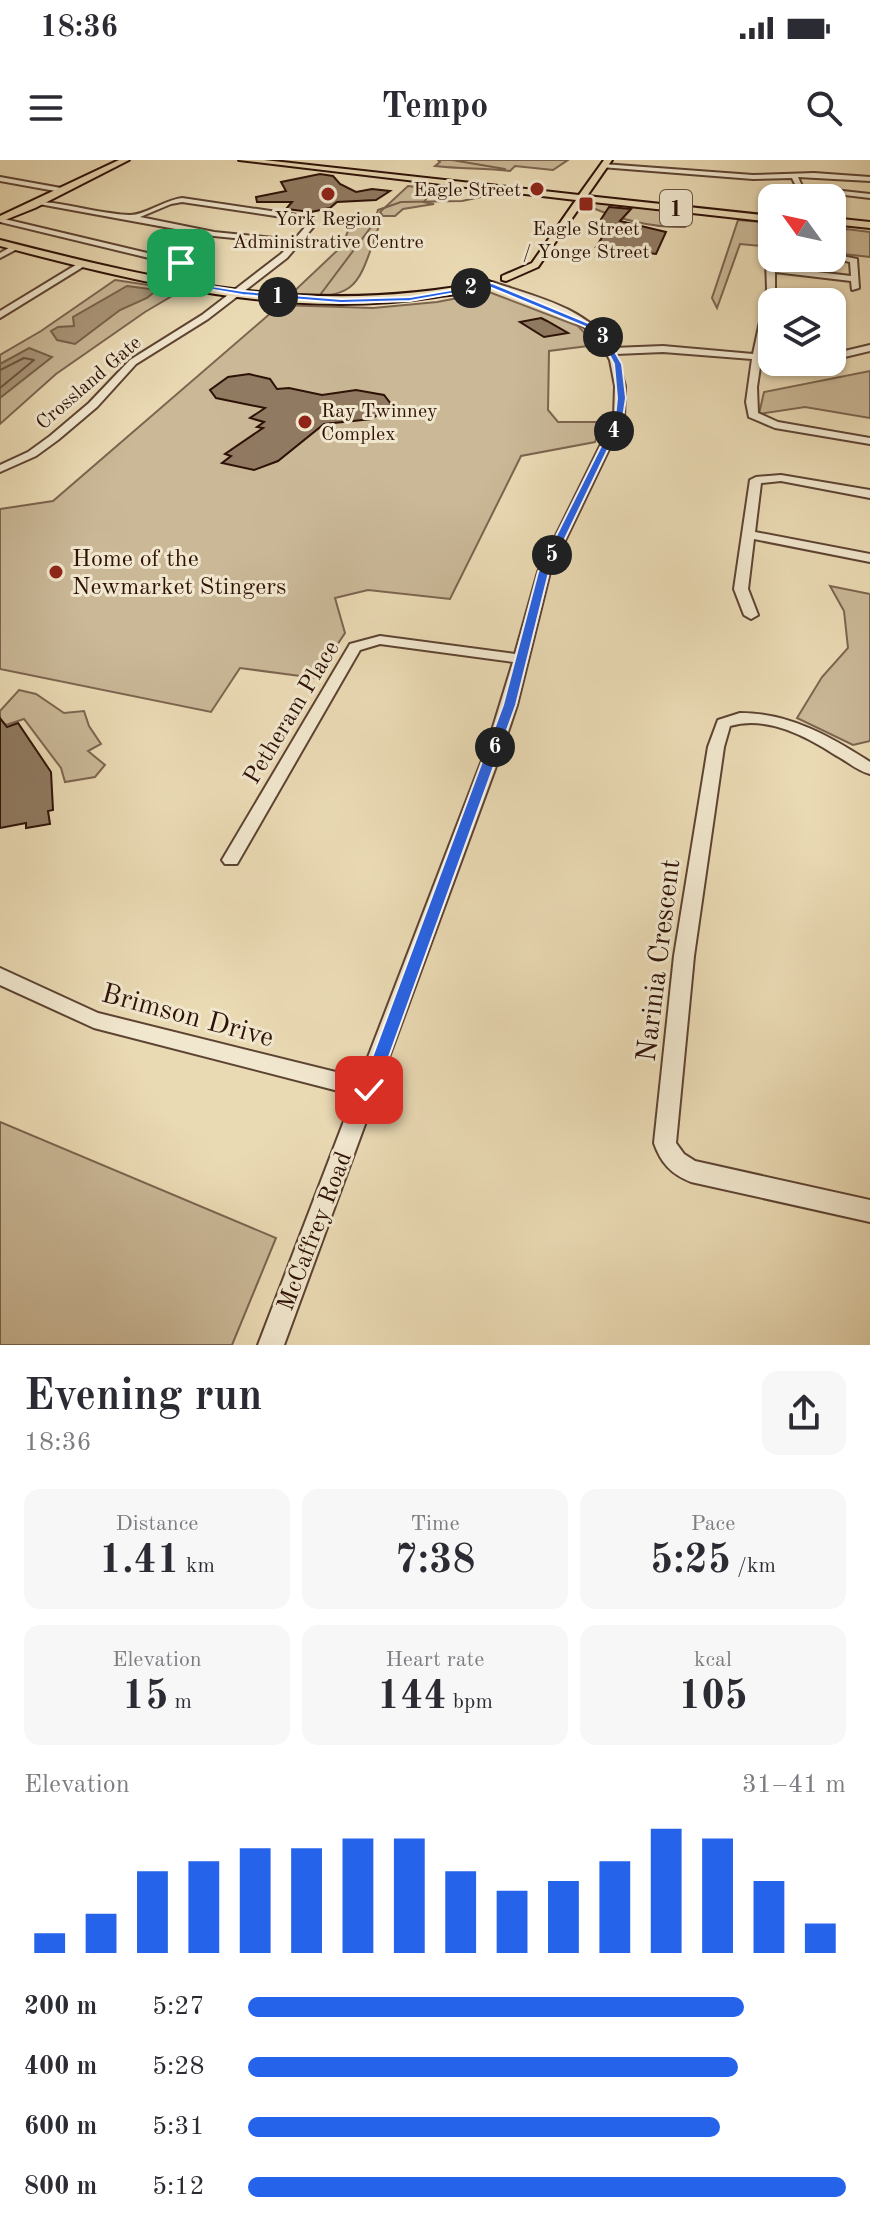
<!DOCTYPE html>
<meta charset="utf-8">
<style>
:root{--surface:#fff;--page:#f7f7f7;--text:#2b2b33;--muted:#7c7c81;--accent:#2563eb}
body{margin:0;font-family:"Old Standard TT",serif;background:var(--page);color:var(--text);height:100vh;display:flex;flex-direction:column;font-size:30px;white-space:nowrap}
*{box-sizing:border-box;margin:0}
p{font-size:26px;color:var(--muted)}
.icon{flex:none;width:44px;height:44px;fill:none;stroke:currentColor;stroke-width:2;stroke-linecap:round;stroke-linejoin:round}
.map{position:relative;height:1185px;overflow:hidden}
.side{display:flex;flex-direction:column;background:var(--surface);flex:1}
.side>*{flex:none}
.needle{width:52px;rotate:303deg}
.tools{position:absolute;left:758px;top:24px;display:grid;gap:16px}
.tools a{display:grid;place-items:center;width:88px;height:88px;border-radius:16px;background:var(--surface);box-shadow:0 2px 6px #0004;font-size:40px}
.pin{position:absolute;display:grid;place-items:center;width:68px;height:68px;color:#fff;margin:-34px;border-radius:16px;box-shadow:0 4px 12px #0006}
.km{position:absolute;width:40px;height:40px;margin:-20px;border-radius:50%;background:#222;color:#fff;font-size:22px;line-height:40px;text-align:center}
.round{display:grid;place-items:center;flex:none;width:84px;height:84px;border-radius:16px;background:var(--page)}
.overview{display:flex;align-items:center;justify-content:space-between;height:136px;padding:0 24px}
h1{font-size:44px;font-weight:700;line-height:60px}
.figures{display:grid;grid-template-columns:repeat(3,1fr);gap:12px;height:136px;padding:8px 24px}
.figures div{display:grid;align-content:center;border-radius:16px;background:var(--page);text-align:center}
.figures b{font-size:40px;font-weight:700}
.figures small{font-size:22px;font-weight:400}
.figures p{font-size:22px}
.chart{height:224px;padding:16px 24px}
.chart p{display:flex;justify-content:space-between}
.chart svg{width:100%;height:144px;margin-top:8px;stroke:var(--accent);stroke-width:6}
ul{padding:0 24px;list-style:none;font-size:26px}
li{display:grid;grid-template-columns:128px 96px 1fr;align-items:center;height:60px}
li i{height:20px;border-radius:10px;background:var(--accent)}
.status{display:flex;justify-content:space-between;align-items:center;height:56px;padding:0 40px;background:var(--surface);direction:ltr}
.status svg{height:22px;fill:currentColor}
header{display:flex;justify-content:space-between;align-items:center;height:104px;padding:0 24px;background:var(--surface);font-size:36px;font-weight:700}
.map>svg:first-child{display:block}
.green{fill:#cab897;stroke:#7c644f;stroke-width:2}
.water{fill:#aa9679;stroke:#78614b;stroke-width:2}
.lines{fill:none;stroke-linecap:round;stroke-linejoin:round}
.shore{stroke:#6c5440;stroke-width:2}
.stream{stroke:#78614b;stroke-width:2}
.building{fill:#907a61;stroke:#2e1107;stroke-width:2}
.minor-casing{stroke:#5d4332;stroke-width:4}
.major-casing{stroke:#2e1107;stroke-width:4}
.minor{fill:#f1e7ce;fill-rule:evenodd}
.major{fill:#eadab4;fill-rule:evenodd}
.route{fill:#2563eb;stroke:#fff;stroke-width:2}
.poi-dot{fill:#8f2418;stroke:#f1e7ce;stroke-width:3}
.labels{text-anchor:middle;stroke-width:6;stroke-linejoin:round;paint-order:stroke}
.far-poi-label{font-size:20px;fill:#2e1107;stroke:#f1e7ce}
.far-street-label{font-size:20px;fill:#2e1107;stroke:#f1e7ce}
.shield{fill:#f1e7ce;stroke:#685143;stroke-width:2}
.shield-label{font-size:22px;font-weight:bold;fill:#2e1107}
.poi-label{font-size:24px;fill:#2e1107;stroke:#f1e7ce;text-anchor:start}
.street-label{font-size:24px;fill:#2e1107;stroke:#f1e7ce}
.near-street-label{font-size:28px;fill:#2e1107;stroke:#f1e7ce}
</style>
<div class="status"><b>18:36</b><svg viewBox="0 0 49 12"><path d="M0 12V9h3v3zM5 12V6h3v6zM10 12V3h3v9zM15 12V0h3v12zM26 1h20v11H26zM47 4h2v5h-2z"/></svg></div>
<header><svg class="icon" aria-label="menu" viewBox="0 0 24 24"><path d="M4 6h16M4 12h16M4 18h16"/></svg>Tempo<svg class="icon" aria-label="search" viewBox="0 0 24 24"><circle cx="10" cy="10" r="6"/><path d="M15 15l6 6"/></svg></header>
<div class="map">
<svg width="870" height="1185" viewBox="0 0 870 1185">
<rect width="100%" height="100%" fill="#eadab4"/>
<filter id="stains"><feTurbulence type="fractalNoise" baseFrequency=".0025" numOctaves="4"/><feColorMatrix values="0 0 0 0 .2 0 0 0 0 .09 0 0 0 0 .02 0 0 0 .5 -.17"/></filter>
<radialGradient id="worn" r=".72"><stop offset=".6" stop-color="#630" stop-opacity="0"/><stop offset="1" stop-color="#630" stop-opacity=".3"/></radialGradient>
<g class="green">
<path d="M438 0H568L553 10 515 6 510 11C484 8 461 9 435 6L440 2Z"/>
<path d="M408 26 434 29 424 42 434 44 403 49 395 56H383L380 52Z"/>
<path d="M595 42 697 53 675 55 670 63 686 67C652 68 622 60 590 47Z"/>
<path d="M738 60 772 63V87L740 84 717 148 712 138Z"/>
<path d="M350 66H379C357 128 359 139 289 136L342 86Z"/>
<path d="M846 69 870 72V97L834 93Z"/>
<path d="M115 120 182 130 145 152 56 214 0 264V195L41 171Z"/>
<path d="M489 132 578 166 596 185 549 191 548 250 558 262H602L595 282 521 296 450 439 368 430 335 438 345 473 315 518 240 508 211 552 0 509V349L53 341 280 145 373 148 437 142Z"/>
<path d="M870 211V258L805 247 759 254 764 232Z"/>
<path d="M830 426 870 434V581L853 585 797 558 822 517 848 488 844 451Z"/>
<path d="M19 530 36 534 64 553 84 551 89 566 101 584 88 591 105 605 95 617 65 622 61 608 24 559 6 565 0 560V551Z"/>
<path d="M0 962 276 1078 232 1185H0Z"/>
</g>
<g class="water">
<path d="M127 126 157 130 147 138 120 150 75 184 57 180 51 171 58 167 74 166 73 157Z"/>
<path d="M29 188 52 197 0 238V204Z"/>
</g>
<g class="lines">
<path class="shore" d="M0 210 24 198 34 200 0 228"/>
<g class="stream">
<path d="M452 0 505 9"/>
<path d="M320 135 374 63 378 50 401 42 462 41 499 33"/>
</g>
</g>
<g class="building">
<path d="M320 14 333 16 340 24 356 32 372 29 390 31 376 40 337 42 330 48 311 52 286 49 292 42H257L256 37 286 31 281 22Z"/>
<path d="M609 47 631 49 620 61 666 72 656 94 596 87 608 68 596 67Z"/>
<path d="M541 158 547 161 568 173 544 177 520 162Z"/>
<path d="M249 214 270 219 277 229 289 228 322 235 356 230 384 235 391 244 372 259 324 264 278 301 254 310 222 303 231 296 225 294 263 268 257 267 264 262 250 258 265 248 216 238 210 230 228 217Z"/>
<path d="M0 558 7 567 18 563 51 612 53 650 48 651 50 664 26 668V663L0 668Z"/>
</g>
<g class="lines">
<g class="minor-casing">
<g id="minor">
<path d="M603 4 753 15 814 13 870 17V21L798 17 802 26 806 27 870 34V38L803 30 797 28 792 18 753 19 601 7Z"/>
<path d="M0 17 61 28 64 30 61 32 0 21Z"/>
<path d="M182 38 304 56 312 58 315 65 287 98 208 159 136 204 97 247 58 280 36 296 0 312V305L28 292 50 276 89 243 130 200 202 155 281 94 291 84 214 76 39 44 42 42C71 44 101 54 129 55 143 56 165 40 182 38ZM182 42 302 60 307 65 294 80 214 72 140 57 171 44Z"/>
<path d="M0 58 181 101 185 103 152 121 149 117 174 104 0 62Z"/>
<path d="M14 85 21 87 0 98V93Z"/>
<path d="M769 90H772L774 107 851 116 850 102 831 98 832 94 857 99 859 128 852 130 851 121 775 112V129L762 194 772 195V201L761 200 757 227 758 253 778 262 870 278V284L775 268 749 257 746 242 752 199 663 192 616 194 625 226 624 258 550 412 517 545 502 590 378 927 380 930 375 937 284 1185H258L354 935 94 868 0 825V808L98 853 360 918 486 590 513 502 380 484 360 490 237 704H225L222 700 350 484 380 476 515 494 538 412 614 258 615 226 610 200 600 182 584 167 564 155 485 124 492 122C533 136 589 148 613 188L663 186 753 194 767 129 766 100Z"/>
<path d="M79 103 86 105 0 158V151Z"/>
<path d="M870 185V191L832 200V194Z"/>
<path d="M781 315 870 330V338L781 321 761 323 755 372 870 394V402L754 379 748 429 758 455 751 459 744 455 734 429 750 320 756 317Z"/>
<path d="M740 553C789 553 830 576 870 602V614C858 611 848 602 837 596 806 576 767 555 730 566L724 587 694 796 676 983 684 994 695 1001 870 1040V1062L691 1022C671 1014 661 1003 654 983L674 796 708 587 718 560Z"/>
</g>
</g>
<g class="major-casing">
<g id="major">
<path d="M119 0H129L35 48 0 62V56Z"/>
<path d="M239 0H264L579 35 604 0H612L587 36 772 56V62L584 41 538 107 506 121 502 120V116L532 103 576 40Z"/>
<path d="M832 58 870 62V68L832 64Z"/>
<path d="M0 80C169 123 314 157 489 121L494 124C479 133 453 134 435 137 288 160 141 123 0 86Z"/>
</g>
</g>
<use href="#minor" class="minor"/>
<use href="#major" class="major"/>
</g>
<path class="route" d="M181 101 183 104 159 118 243 131 341 139 410 137 492 123 591 164 606 176 622 204 626 238 623 258 549 412 516 545 377 930 369 938 360 930 503 545 538 412 615 258 617 238 614 204 601 179 586 167 489 127 410 141 341 143 243 135 149 119Z"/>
<g class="poi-dot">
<circle cx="537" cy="29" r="8"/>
<circle cx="328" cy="34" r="8"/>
<rect x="578" y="36" width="16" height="16" rx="4"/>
<circle cx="305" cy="262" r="8"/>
<circle cx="56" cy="412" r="8"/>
</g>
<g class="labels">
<g class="far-poi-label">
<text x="521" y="36" text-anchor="end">Eagle Street</text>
<text x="328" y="65">York Region<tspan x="328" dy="23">Administrative Centre</tspan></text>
<text x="586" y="75">Eagle Street<tspan x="586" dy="23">/ Yonge Street</tspan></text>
<text x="321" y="257" text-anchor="start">Ray Twinney<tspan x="321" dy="23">Complex</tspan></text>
</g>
<g class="far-street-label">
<text transform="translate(88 222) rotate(-41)" y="7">Crossland Gate</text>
</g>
<rect class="shield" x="660" y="30" width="32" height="36" rx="6"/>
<g class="shield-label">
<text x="676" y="56">1</text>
</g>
<g class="poi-label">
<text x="72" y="406">Home of the<tspan x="72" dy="28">Newmarket Stingers</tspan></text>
</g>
<g class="street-label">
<text transform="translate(291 552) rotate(-59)" y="8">Petheram Place</text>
<text transform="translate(314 1071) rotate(-69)" y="8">McCaffrey Road</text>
</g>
<g class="near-street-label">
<text transform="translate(657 800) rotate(-83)" y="10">Narinia Crescent</text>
<text transform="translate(188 854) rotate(15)" y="10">Brimson Drive</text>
</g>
</g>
<rect width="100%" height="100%" filter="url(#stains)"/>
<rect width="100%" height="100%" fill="url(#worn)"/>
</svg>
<div class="tools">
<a><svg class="needle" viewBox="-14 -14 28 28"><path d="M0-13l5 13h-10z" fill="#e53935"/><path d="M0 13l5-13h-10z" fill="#7c7c81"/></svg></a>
<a><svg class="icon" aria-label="layers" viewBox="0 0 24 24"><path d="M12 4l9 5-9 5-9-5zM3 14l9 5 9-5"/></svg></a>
</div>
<div class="pin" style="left:181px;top:103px;background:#1e9e55"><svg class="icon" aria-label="arrive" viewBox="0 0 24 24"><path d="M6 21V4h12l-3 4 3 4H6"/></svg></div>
<div class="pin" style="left:369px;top:930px;background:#d93025"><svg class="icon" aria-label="check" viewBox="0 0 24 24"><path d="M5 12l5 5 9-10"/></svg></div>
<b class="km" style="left:278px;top:137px">1</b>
<b class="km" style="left:471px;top:128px">2</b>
<b class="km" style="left:603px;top:177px">3</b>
<b class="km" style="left:614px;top:271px">4</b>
<b class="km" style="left:552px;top:395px">5</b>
<b class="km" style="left:495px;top:587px">6</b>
</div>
<section class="side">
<div class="overview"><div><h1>Evening run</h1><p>18:36</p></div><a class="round"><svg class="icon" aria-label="share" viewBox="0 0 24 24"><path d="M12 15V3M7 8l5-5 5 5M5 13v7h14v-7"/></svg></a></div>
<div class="figures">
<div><p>Distance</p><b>1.41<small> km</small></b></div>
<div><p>Time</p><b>7:38</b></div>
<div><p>Pace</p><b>5:25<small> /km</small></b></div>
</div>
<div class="figures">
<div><p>Elevation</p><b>15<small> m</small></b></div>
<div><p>Heart rate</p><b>144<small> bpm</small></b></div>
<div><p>kcal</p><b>105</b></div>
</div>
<div class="chart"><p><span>Elevation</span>31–41 m</p>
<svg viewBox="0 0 160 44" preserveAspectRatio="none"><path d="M5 44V38M15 44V32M25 44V19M35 44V16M45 44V12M55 44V12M65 44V9M75 44V9M85 44V19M95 44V25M105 44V22M115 44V16M125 44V6M135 44V9M145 44V22M155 44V35"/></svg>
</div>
<ul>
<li><b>200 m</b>5:27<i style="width:83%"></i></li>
<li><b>400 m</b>5:28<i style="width:82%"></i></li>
<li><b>600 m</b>5:31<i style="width:79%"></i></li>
<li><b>800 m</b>5:12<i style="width:100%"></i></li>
</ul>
</section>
